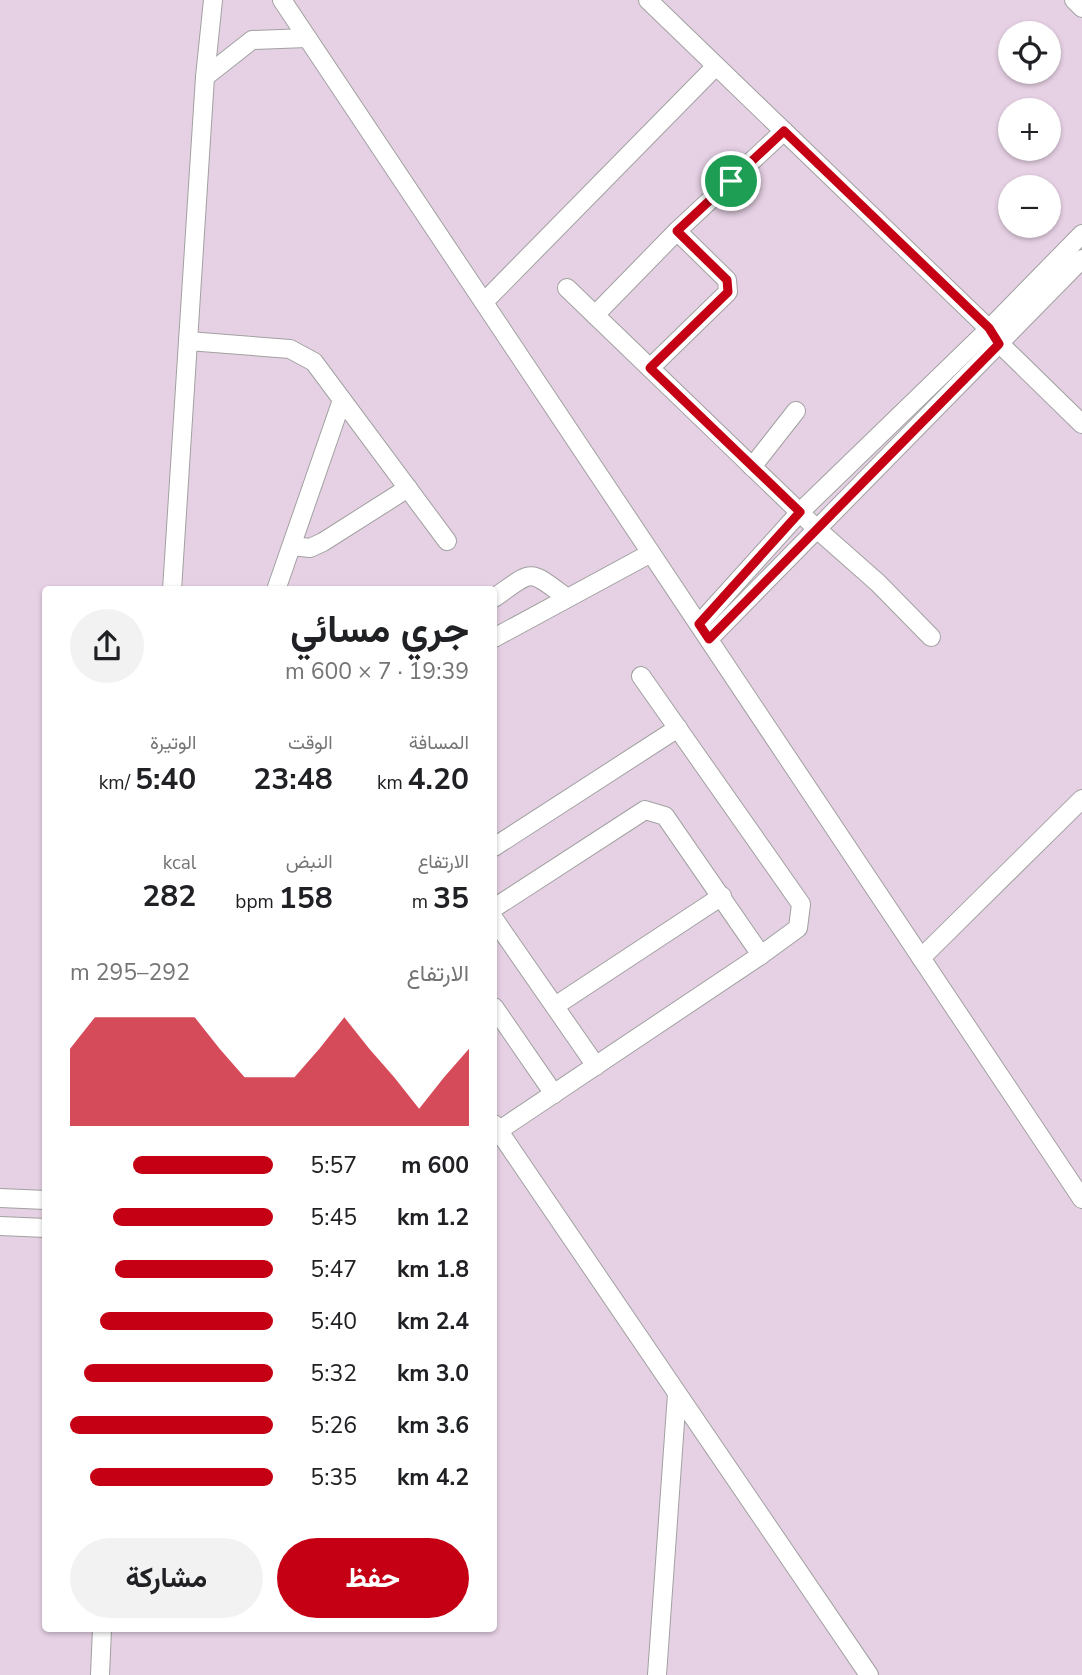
<!DOCTYPE html>
<html lang="ar">
<meta charset="utf-8">
<style>
:root{--surface:#fff;--page:#f2f2f2;--text:#202124;--muted:#757577;--accent:#c50014}
body{margin:0;font-family:"Nunito Sans",Vazirmatn,sans-serif;background:var(--page);color:var(--text);direction:rtl;height:100vh;display:flex;flex-direction:column;font-size:26px;white-space:nowrap}
*{box-sizing:border-box;margin:0}
p{font-size:23px;color:var(--muted)}
.icon{flex:none;width:38px;height:38px;fill:none;stroke:currentColor;stroke-width:2;stroke-linecap:round;stroke-linejoin:round}
.map{position:relative;flex:1;overflow:hidden;direction:ltr}
.side{position:absolute;left:42px;top:586px;width:455px;height:1046px;display:flex;flex-direction:column;background:var(--surface);border-radius:7px;box-shadow:0 2px 5px #0004;direction:rtl}
.side>*{flex:none}
.tools{position:absolute;left:998px;top:21px;display:grid;gap:14px}
.tools a{display:grid;place-items:center;width:63px;height:63px;border-radius:50%;background:var(--surface);box-shadow:0 2px 5px #0004;font-size:35px}
.pin{position:absolute;display:grid;place-items:center;width:60px;height:60px;color:#fff;margin:-30px;border:4px solid #fff;border-radius:50%;box-shadow:0 2px 7px #0007}
.round{display:grid;place-items:center;flex:none;width:74px;height:74px;border-radius:37px;background:var(--page)}
.head{display:flex;align-items:center;justify-content:space-between;height:119px;padding:0 28px}
h1{font-size:38px;font-weight:700;line-height:52px}
.figures{display:grid;grid-template-columns:repeat(3,1fr);gap:10px;height:119px;padding:7px 28px}
.figures div{display:grid;align-content:center}
.figures b{font-size:30px;font-weight:700}
.figures small{font-size:19px;font-weight:400}
.figures p{font-size:19px}
.chart{height:196px;padding:14px 28px}
.chart p{display:flex;justify-content:space-between}
.chart svg{width:100%;height:126px;margin-top:7px;fill:var(--accent);opacity:.7}
.action{display:flex;gap:14px;margin-top:auto;padding:14px 28px}
.action a{flex:1;height:80px;border-radius:42px;background:var(--accent);color:#fff;font-size:28px;font-weight:700;line-height:80px;text-align:center}
.action a+a{background:var(--page);color:var(--text)}
ul{padding:0 28px;list-style:none;font-size:23px}
li{display:grid;grid-template-columns:112px 84px 1fr;align-items:center;height:52px}
li i{height:18px;border-radius:9px;background:var(--accent)}
.map>svg:first-child{display:block}
.industrial{fill:#e6d1e4;fill-rule:evenodd}
.lines{fill:none;stroke-linecap:round;stroke-linejoin:round}
.minor-casing{stroke:#a1a1a1;stroke-width:20}
.minor{stroke:#fff;stroke-width:18}
.route-casing{stroke:#fff;stroke-width:14}
.route{stroke:#c50014;stroke-width:9}
</style>
<div class="map">
<svg width="1082" height="1675" viewBox="0 0 1082 1675">
<rect width="100%" height="100%" fill="#ede7df"/>
<path class="industrial" d="M0 0H1082V1675H0ZM1010 33H1048V72H1010ZM1010 110H1048V149H1010ZM1010 187H1048V226H1010ZM46 590H494V1629H46Z"/>
<g class="lines">
<g class="minor-casing">
<g id="minor">
<path d="M282 0 1082 1199"/>
<path d="M648 0 989 329 999 343 1082 424"/>
<path d="M1074 0 1082 8"/>
<path d="M205 77 252 40 307 38"/>
<path d="M567 288 818 530 878 583 931 637"/>
<path d="M484 302 716 66"/>
<path d="M595 315 677 231 784 131"/>
<path d="M188 341 290 349 314 362 447 541"/>
<path d="M650 368 728 292 727 280 677 231"/>
<path d="M752 467 796 411"/>
<path d="M292 546 310 548 323 542 408 488"/>
<path d="M172 590 205 77 213 0"/>
<path d="M276 590 342 400"/>
<path d="M494 598C534 570 527 568 567 598"/>
<path d="M699 624 800 512 989 329 1082 234"/>
<path d="M494 638 651 553"/>
<path d="M709 639 1082 259"/>
<path d="M641 676 801 904 798 928 761 955"/>
<path d="M494 847 678 728"/>
<path d="M494 908 645 810 665 816 761 955 498 1131"/>
<path d="M494 919 596 1066"/>
<path d="M921 958 1082 799"/>
<path d="M555 1006 722 896"/>
<path d="M494 1007 554 1094"/>
<path d="M494 1124 869 1675"/>
<path d="M0 1198 46 1200"/>
<path d="M0 1226 46 1228"/>
<path d="M100 1675 102 1629"/>
<path d="M657 1675 677 1394"/>
</g>
</g>
<use href="#minor" class="minor"/>
</g>
<g class="lines">
<g class="route-casing">
<path id="route" d="M784 131 989 328 999 344 709 639 699 624 800 512 650 368 728 292 727 280 677 231Z"/>
</g>
<use href="#route" class="route"/>
</g>
</svg>
<div class="tools">
<a><svg class="icon" aria-label="locate" viewBox="0 0 24 24"><circle cx="12" cy="12" r="6"/><path d="M12 2v4M12 18v4M2 12h4M18 12h4"/></svg></a>
<a>+</a>
<a>−</a>
</div>
<div class="pin" style="left:731px;top:181px;background:#1e9e55"><svg class="icon" aria-label="arrive" viewBox="0 0 24 24"><path d="M6 21V4h12l-3 4 3 4H6"/></svg></div>
<section class="side">
<div class="head"><div><h1>جري مسائي</h1><p>19:39 · 7 × 600 m</p></div><a class="round"><svg class="icon" aria-label="share" viewBox="0 0 24 24"><path d="M12 15V3M7 8l5-5 5 5M5 13v7h14v-7"/></svg></a></div>
<div class="figures">
<div><p>المسافة</p><b>4.20<small> km</small></b></div>
<div><p>الوقت</p><b>23:48</b></div>
<div><p>الوتيرة</p><b>5:40<small> /km</small></b></div>
</div>
<div class="figures">
<div><p>الارتفاع</p><b>35<small> m</small></b></div>
<div><p>النبض</p><b>158<small> bpm</small></b></div>
<div><p>kcal</p><b>282</b></div>
</div>
<div class="chart"><p><span>الارتفاع</span>292–295 m</p>
<svg viewBox="0 0 160 44" preserveAspectRatio="none"><path d="M0 44V17L10 6L20 6L30 6L40 6L50 6L60 17L70 27L80 27L90 27L100 17L110 6L120 17L130 27L140 38L150 27L160 17V44z"/></svg>
</div>
<ul>
<li><b>600 m</b>5:57<i style="width:69%"></i></li>
<li><b>1.2 km</b>5:45<i style="width:79%"></i></li>
<li><b>1.8 km</b>5:47<i style="width:78%"></i></li>
<li><b>2.4 km</b>5:40<i style="width:85%"></i></li>
<li><b>3.0 km</b>5:32<i style="width:93%"></i></li>
<li><b>3.6 km</b>5:26<i style="width:100%"></i></li>
<li><b>4.2 km</b>5:35<i style="width:90%"></i></li>
</ul>
<div class="action"><a>حفظ</a><a>مشاركة</a></div>
</section>
</div>
